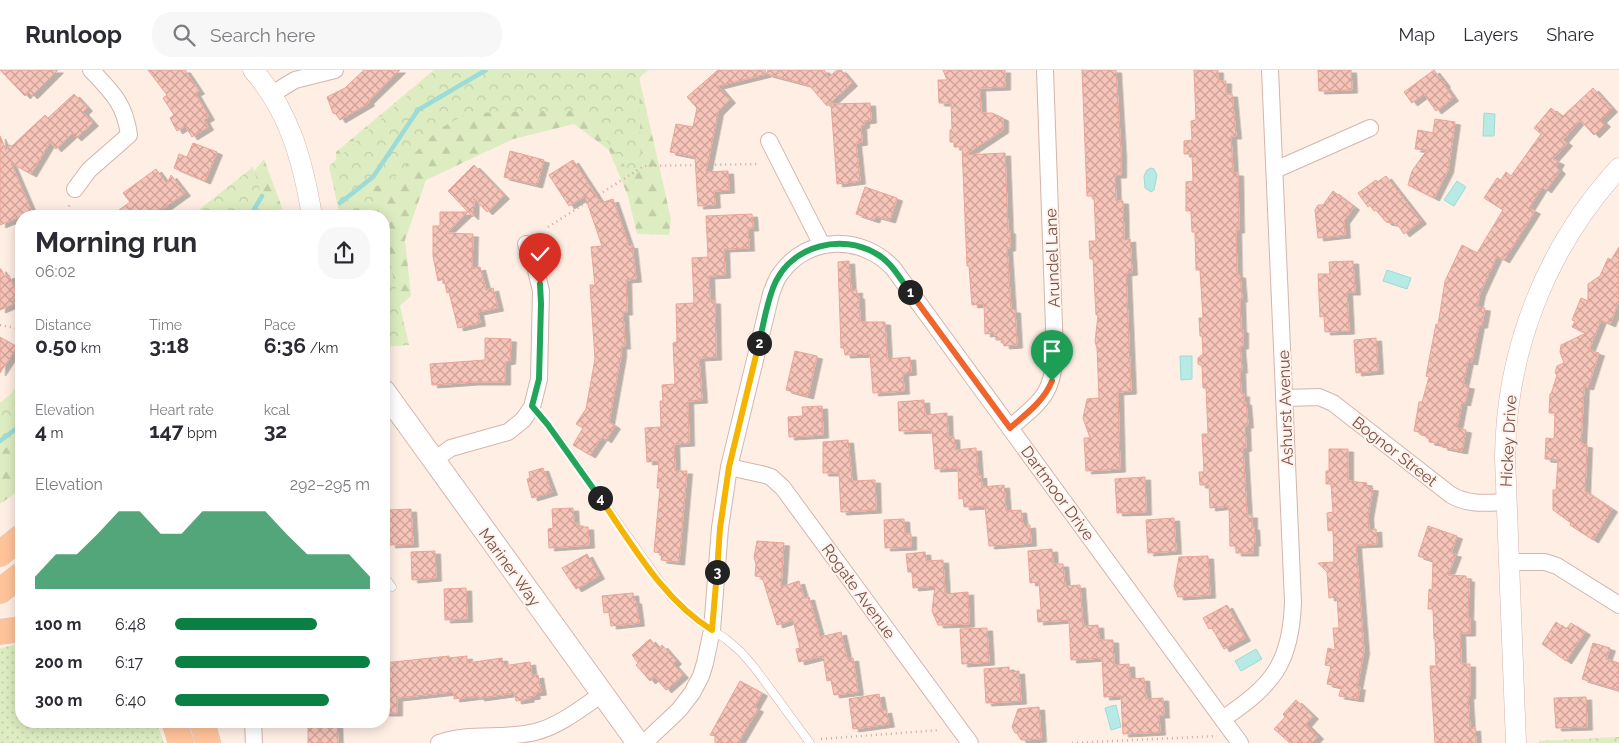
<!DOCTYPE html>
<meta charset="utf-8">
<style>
:root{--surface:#fff;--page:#f7f7f7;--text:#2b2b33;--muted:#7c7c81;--line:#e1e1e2;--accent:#0b8043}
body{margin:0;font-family:Raleway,sans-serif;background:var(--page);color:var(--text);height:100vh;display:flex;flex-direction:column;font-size:19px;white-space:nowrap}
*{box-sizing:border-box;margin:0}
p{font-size:16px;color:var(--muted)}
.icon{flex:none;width:28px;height:28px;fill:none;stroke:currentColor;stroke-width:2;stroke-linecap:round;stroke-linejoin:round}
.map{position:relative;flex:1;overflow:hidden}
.details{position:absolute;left:15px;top:140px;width:375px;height:518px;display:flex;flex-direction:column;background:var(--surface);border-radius:20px;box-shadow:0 2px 12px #0003}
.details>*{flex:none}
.pin{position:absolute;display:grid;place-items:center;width:42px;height:42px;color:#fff;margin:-51px -21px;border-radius:50% 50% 50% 0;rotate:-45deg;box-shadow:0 0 5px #0007}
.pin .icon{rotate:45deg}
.km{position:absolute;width:25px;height:25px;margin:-12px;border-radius:50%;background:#222;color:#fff;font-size:14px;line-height:25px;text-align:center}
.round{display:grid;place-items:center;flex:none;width:52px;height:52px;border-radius:20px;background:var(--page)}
.headline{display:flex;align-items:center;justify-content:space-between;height:85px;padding:0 20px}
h1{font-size:28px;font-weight:700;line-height:38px}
.stats{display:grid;grid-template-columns:repeat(3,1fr);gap:8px;height:85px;padding:5px 20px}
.stats div{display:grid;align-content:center}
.stats b{font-size:21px;font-weight:700}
.stats small{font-size:14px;font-weight:400}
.stats p{font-size:14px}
.chart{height:140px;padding:10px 20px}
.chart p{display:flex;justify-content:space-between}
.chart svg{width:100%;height:90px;margin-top:5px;fill:var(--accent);opacity:.7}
ul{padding:0 20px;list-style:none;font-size:16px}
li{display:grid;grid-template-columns:80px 60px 1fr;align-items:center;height:38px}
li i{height:12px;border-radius:6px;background:var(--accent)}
header{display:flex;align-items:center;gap:30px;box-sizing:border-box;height:70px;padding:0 25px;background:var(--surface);border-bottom:1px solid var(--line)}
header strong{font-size:24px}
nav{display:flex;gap:28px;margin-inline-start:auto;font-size:18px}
.search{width:350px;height:45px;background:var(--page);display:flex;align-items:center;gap:12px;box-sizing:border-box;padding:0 18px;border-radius:20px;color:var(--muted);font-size:19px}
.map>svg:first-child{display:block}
.grass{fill:url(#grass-dots)}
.forest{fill:url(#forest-firs)}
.park{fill:url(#park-crowns)}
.water{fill:#b7e9e5;stroke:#9cdcd8}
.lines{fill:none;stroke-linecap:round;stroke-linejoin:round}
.stream{stroke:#9cdcd8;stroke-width:4.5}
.building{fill:url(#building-cross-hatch);stroke:#eaa598;filter:url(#shadow)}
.service-casing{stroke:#d3b5ac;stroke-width:9}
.minor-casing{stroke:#d3b5ac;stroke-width:18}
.tertiary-casing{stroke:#d3b5ac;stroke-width:21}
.secondary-casing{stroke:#d9b5ab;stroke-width:24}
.primary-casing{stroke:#d9cdcb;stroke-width:26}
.path{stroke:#dba79c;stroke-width:2.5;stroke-dasharray:1 4;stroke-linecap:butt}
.service{stroke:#fff;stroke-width:8}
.minor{stroke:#fff;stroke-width:16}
.tertiary{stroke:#fff;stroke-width:20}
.secondary{stroke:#fff;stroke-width:22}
.primary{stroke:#ffc39a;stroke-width:25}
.split-1-casing{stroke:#fff;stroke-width:10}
.split-2-casing{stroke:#fff;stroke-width:10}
.split-3-casing{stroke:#fff;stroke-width:10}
.split-4-casing{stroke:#fff;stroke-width:10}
.split-5-casing{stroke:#fff;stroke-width:10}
.split-1{stroke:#f0652b;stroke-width:6}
.split-2{stroke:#22a559;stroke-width:6}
.split-3{stroke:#f5b400;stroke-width:6}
.split-4{stroke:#f5b400;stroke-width:6}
.split-5{stroke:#22a559;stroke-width:6}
.labels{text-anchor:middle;stroke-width:4;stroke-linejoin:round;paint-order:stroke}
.street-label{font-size:16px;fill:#794e47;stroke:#fff3ec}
</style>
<header>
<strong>Runloop</strong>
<div class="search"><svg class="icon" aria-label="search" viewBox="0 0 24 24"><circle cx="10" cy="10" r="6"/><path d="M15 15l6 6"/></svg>Search here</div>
<nav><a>Map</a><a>Layers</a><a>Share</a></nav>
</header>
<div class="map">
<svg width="1619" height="673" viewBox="0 0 1619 673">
<defs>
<pattern id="grass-dots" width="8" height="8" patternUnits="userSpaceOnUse" patternTransform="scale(1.25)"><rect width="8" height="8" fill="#ddedc1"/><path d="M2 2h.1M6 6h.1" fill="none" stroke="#c1cda7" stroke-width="1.8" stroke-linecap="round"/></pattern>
<pattern id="forest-firs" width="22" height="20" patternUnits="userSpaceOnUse" patternTransform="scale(1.25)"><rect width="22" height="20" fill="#ddedc1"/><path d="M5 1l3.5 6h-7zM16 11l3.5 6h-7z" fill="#c1cda7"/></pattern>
<pattern id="park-crowns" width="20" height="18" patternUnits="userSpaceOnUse" patternTransform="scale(1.25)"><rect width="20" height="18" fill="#ddedc1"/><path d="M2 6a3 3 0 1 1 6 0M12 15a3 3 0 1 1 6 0" fill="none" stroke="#c1cda7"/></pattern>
<pattern id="building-cross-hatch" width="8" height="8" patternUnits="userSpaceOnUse" patternTransform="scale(1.25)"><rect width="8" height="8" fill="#f6c4b9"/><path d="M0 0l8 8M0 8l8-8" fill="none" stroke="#cca198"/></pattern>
<filter id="shadow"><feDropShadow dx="5.5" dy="3" stdDeviation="0" flood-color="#0004"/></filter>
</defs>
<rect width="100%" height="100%" fill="#feeee4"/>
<path class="grass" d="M21 574V651H156L164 673H0V578Z"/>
<g class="forest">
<path d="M434 0H649L639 7 671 149 669 165 637 164 628 126 609 80 574 54 513 69 426 110 405 170 411 226 393 242 384 235V146H347L337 108 336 82Z"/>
<path d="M264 89 285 146H210L232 128Z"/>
<path d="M21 307V419L0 434V333L12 323Z"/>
</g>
<g class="park">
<path d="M436 0H645L639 7 641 100 632 106 584 40 468 43 439 59 413 85 402 101 390 112 372 117 379 146H340L329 96Z"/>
<path d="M253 97 268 146H191Z"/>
<path d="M384 167 409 275 384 277Z"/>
<path d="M21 307V367L0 382V333L12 323Z"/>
<path d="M1619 667V673H1539V671Z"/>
</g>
<g class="water">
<path d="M1484 43 1495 44 1494 66H1483Z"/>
<path d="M1151 98 1154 99 1157 105 1154 120 1151 122 1145 118 1144 106 1147 100Z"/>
<path d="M1457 111 1466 117 1454 136 1444 130Z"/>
<path d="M1387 200 1411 208 1407 219 1383 211Z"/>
<path d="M1180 286H1192V309L1181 310Z"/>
<path d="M1256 579 1262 589 1241 601 1235 591Z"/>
<path d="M1116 635 1121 657 1111 660 1105 638Z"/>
</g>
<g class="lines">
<g class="stream">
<path d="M340 133 373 107 418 40 486 0"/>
<path d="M250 146 262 126"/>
<path d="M0 371 21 355"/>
</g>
</g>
<g class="building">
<path d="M0 0H58L32 26 28 22 25 26Z"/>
<path d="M148 0H185L199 21 195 23 209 47 204 50 208 57 192 67 185 56 177 61 170 48 174 45 163 28 167 25Z"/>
<path d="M364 0H400L368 31 369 33 340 50 336 44 333 43 327 27 345 18Z"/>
<path d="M718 0H765L766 4 718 16 730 30 718 42 706 102 728 101 729 120 714 121 715 135 698 136 695 87 670 82 676 54 693 57 697 38 687 27Z"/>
<path d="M768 0H824L829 7 837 0H841L852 13 827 36 809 15 767 4Z"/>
<path d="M943 0H1005V17L980 18 981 43H992L1003 48V60L965 85 1005 83 1008 161H1010V178H1007L1011 240H1015L1017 275 1004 276 1003 270H996L995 263 985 264 984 234 972 235 969 196H967L962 77H954V72H950V60L952 59 951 33H939L938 10H947Z"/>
<path d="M1082 0H1116L1121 83V105H1115L1116 131H1123L1124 170 1130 169 1132 202 1126 203 1131 321 1118 322 1120 399 1086 401 1084 368H1090L1083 348 1087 329 1099 328 1097 278 1095 272 1098 245H1096L1093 189H1090L1089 171H1096L1094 126H1087Z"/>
<path d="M1194 0H1218V11H1226V24H1232L1236 66H1231L1233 103H1238L1239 160H1236L1237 205H1240L1242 229H1240L1241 260H1243V276H1240L1242 300H1240L1241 324H1244V332H1246L1248 355H1245L1246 378 1243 379 1247 445H1252V457H1254L1255 473H1253V483H1236V476H1230L1229 436 1210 438 1209 415H1200L1199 402H1204L1202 364H1208L1206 318H1203L1202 296 1198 294V288L1203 284 1202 266H1200L1199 248H1203L1200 200H1196L1195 162H1192L1191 141H1186V112L1193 111 1192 84H1184V71L1192 70 1191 51 1196 50Z"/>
<path d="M1318 0H1351L1352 20 1319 21Z"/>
<path d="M1434 0 1445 14 1444 15 1453 28 1436 41 1424 24 1412 33 1404 22Z"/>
<path d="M1593 18 1612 39 1601 50 1605 54 1594 65 1580 50 1563 70 1567 73 1553 89 1559 92 1556 97 1560 101 1546 120 1542 117 1529 138 1535 141 1504 190 1497 186 1480 223 1477 237 1485 238 1482 255H1479L1472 292 1468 291 1463 315 1469 316 1465 333 1462 332 1457 358 1466 360 1462 381 1442 377V374L1429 372V367L1421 365 1422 363 1414 361 1419 332H1422L1429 307 1426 306 1436 254 1438 255 1445 211 1462 175 1477 183 1503 140 1484 128 1497 108 1501 110 1506 102 1511 106 1541 64 1534 58 1551 38 1562 47Z"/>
<path d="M74 24 87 38 83 42 93 53 76 68 72 64 56 79 50 72 31 104 11 93 32 142 0 155V66L6 80 9 75 12 76 45 45 48 48Z"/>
<path d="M870 33 871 50 864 51V55L861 56 862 72 856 73 860 111 837 114 831 34Z"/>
<path d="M1435 49 1455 52 1448 100 1434 128 1408 115 1412 101 1427 80 1415 79 1418 60 1434 63 1433 61Z"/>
<path d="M193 73 217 82 205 111 174 98 179 84 187 87Z"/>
<path d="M510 81 544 90 537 115 504 107Z"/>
<path d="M573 90 601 133 613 129 629 176 632 175 636 209 626 210 627 242H623L625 276H621V285L609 352 615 356 606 370 602 367 590 385 573 375 583 358 576 354 586 339 595 289 590 215H595L591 177 602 176 585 126 569 136 549 105Z"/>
<path d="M474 95 504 126 487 142 474 128 473 147 448 121Z"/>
<path d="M156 99 167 114 171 105 185 123 153 146H111L130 132 123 123Z"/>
<path d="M1386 106 1421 151 1404 164 1397 154 1386 152 1376 140 1374 141 1370 135 1368 137 1358 123 1376 110 1377 112Z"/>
<path d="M865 117 897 128 890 150 876 146 874 150 856 144Z"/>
<path d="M1333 121 1354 137 1344 151 1345 165 1318 168 1315 140 1318 135H1323Z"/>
<path d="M440 142H468L446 163 473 164 472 199 480 197 486 220 493 218 498 238 478 242 480 253 458 258 449 222 447 223 444 209 438 211 433 186V156H440Z"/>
<path d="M752 144 753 158H748L749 178 724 179 725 205 709 206 710 231H715L716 287 699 288 702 330 688 331 689 373 674 374 675 401H687L679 492 661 490 662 483 654 482 660 418H657L659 391 647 392 645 358 661 357 660 331H663L662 315 675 314 673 273 677 272 676 234 694 233 692 188 708 187 706 146Z"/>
<path d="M1619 177V231L1610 254 1601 250 1589 280 1599 283 1588 317 1584 316 1581 374 1587 375 1585 421 1612 439 1593 470 1570 455 1571 453 1553 440V420H1556L1558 390 1545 389 1546 368 1554 369 1555 343H1549L1550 324H1551L1557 305 1555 303 1557 296 1564 293 1560 282 1561 275 1586 263 1572 257 1575 251 1572 250 1581 228 1588 231V214L1600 206 1608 188 1611 190Z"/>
<path d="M849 191 851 221 857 220V226H859L860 252H885L887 289 910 287 911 302 903 303 904 321 873 323 870 284 845 285 844 278H841L838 192Z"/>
<path d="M1353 191 1355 222H1347L1349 261 1325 262 1324 246 1320 247 1318 204H1330L1329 192Z"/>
<path d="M0 199H1L5 207 9 205 18 227 13 229 14 234 0 240Z"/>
<path d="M0 267 17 277 0 303Z"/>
<path d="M485 268 511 269 510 291 505 292V312H473L432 315 430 294 485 290Z"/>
<path d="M1376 268 1378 301 1356 303 1354 270Z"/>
<path d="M795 281 817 286 808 326 786 320Z"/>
<path d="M924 330 925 345 947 343 948 367H954L955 380 976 378 978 406 981 405 982 417 1004 415 1006 441 1021 440 1023 456 1030 455 1031 473 989 476 985 436 964 437 963 428 959 429 958 398 935 399 932 360 899 361 898 332Z"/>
<path d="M822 336 823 365 789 367 788 347 803 346 802 337Z"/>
<path d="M848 370 852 411 875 410 876 440 841 442 839 403H823V372Z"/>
<path d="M1329 379H1348V411L1367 413 1366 417 1373 418 1368 446 1369 460 1376 459 1377 474 1356 475 1364 581 1357 617H1360L1358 629 1339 626 1341 617 1327 614 1331 596 1325 595 1328 578 1335 580 1333 558H1339L1337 527 1329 528 1327 502 1318 493 1334 492 1333 460 1328 461 1327 443 1333 442 1331 414H1326V401H1329Z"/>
<path d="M543 398 552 422 532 428 527 409 530 408 529 402Z"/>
<path d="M1145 407 1146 442 1117 443 1115 409Z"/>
<path d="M573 438 574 453H578V457H588L589 475 549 478 548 459 553 458 552 439Z"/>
<path d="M411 439 413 474 390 475 388 440Z"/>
<path d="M1174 448 1176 481 1148 483 1146 450Z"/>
<path d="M904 449 905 464H911V477L885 478 884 450Z"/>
<path d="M1428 456 1457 466 1451 483 1456 484 1448 505 1466 506V509H1469L1468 548H1470V563H1460L1461 594H1470V626H1468L1470 659 1475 658 1476 673H1435L1430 596H1436L1435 569H1434L1433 539H1428L1429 519 1432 520 1433 491 1418 486Z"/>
<path d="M757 471 784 473 781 517 799 511 804 528 809 527 820 567 841 562 847 589 853 588 858 622 834 625 831 610 827 611 823 586 799 592 796 579 800 578 793 550 777 555 762 507 755 506 756 494 754 487Z"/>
<path d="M1052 479 1053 494H1063L1065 516 1080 515 1083 556 1098 555 1099 570H1113L1114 595 1129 594 1130 609 1144 608 1146 629 1163 628 1164 645H1159L1160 662 1123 664 1121 626 1104 627 1102 588 1071 590 1069 550 1038 552 1037 540H1041L1039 512 1030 513 1028 481Z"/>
<path d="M435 481 436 508 412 510 411 482Z"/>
<path d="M925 482 926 491 943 490 945 524 968 522 969 554 938 555 932 541 935 516 913 518 912 502H908L906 484Z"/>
<path d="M587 484 599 506 576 519 562 498Z"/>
<path d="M1208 486 1210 525 1178 527 1174 516 1179 487Z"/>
<path d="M466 518 467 549 445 550 444 519Z"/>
<path d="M633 523 634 531H636L639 553 611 556 609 542 604 543 602 526Z"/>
<path d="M1227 535 1245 568 1224 579 1212 558 1209 559 1203 548Z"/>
<path d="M1556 552 1566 559 1571 553 1585 562 1566 591 1542 574Z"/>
<path d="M987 558 989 592 962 594 960 559Z"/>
<path d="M650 569 658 579 662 575 676 591 673 594 683 605 666 620 655 607 650 611 636 595 638 593 632 585Z"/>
<path d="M1593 573 1610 578 1606 589 1619 593V620L1582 609Z"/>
<path d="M449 586V588L467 586V593L502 588 503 596 530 592 532 606 538 605 541 622 534 623 535 626 528 627 529 629 516 631 515 623 479 628V626L454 629V623L451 622 397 628V643H384V593Z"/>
<path d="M1009 597V602L1019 601 1021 631 986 633 984 599Z"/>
<path d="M740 611 762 623 754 637 758 639 738 673H715V666L710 665Z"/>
<path d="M879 624 882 641 886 640 889 654 853 659 849 629Z"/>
<path d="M1586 627 1587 657 1556 658 1554 628Z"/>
<path d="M1296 630 1313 646 1306 654 1318 666 1312 673H1290L1274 659 1285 647 1283 644Z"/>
<path d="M1039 637 1041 669 1021 670 1017 663H1015L1012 657 1018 639Z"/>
<path d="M337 653 338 673H308V655Z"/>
</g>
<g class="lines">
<g class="service-casing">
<g id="service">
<path d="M532 337 553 361 671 527 696 550 726 569 741 582 754 597 810 673"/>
<path d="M384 506 392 517"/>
</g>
</g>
<g class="minor-casing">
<g id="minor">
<path d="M272 24 295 10 335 0"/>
<path d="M769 71 822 175"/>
<path d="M1275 100 1370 58"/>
<path d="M75 119 89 100 129 65C125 34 112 22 91 0"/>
<path d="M1285 328 1319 327 1333 333 1451 425C1468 435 1486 433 1506 432"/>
<path d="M1010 358C1039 332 1052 327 1055 285L1045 0"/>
<path d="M434 390 451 378 508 362 523 350 532 337 539 309 541 221 535 196 526 174"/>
<path d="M729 397 765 405 771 407 783 418 970 673"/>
<path d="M1508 492H1545L1557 496 1619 535"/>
<path d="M1224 648C1273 615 1291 593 1293 532L1270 0"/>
<path d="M253 651 254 673"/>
<path d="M439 673C470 662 503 670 535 662 559 656 582 638 602 624"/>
<path d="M644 673 679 640 692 623 701 606 705 593 712 560 720 458 729 397 771 224C774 216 776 209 781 203 808 165 862 165 893 198L1240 673"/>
</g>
</g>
<g class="tertiary-casing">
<g id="tertiary">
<path d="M253 0C290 42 303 92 312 146"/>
<path d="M1516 673 1505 388C1506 280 1546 178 1619 98"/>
</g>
</g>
<g class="secondary-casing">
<path id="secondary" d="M384 321 638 673"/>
</g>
<g class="primary-casing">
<g id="primary">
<path d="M0 484 21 467"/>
<path d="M0 521 21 505"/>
<path d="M0 562 21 559"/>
<path d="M174 651 181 673"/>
<path d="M202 651 208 673"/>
</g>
</g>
<g class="path">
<path d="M66 146 70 133"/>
<path d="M548 157 644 96 759 94"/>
<path d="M0 255 21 259"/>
<path d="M821 669 940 660"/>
<path d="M1072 673 1217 666"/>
</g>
<use href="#service" class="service"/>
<use href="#minor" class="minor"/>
<use href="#tertiary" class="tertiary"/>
<use href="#secondary" class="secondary"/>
<use href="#primary" class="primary"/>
</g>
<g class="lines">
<g class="split-1-casing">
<path id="split-1" d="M910 222 1010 358C1026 344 1044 331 1052 311"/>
</g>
<g class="split-2-casing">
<path id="split-2" d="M759 273C764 253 767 229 776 211 794 175 842 164 875 183 891 191 900 209 910 222"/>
</g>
<g class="split-3-casing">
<path id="split-3" d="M717 502 720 458 729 397 759 273"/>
</g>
<g class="split-4-casing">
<path id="split-4" d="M600 428C632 474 663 530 712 560L717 502"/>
</g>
<g class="split-5-casing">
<path id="split-5" d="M540 214 541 234 539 309 532 336 548 355 600 428"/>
</g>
<use href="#split-1" class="split-1"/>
<use href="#split-2" class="split-2"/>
<use href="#split-3" class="split-3"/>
<use href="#split-4" class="split-4"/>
<use href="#split-5" class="split-5"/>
</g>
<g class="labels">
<g class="street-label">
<text transform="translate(1052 188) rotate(-92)" y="6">Arundel Lane</text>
<text transform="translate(1285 338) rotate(-92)" y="6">Ashurst Avenue</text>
<text transform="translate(1508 371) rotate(-87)" y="6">Hickey Drive</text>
<text transform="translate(1395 381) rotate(38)" y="6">Bognor Street</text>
<text transform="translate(1058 423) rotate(54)" y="6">Dartmoor Drive</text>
<text transform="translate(510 497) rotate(54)" y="6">Mariner Way</text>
<text transform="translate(859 521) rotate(54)" y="6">Rogate Avenue</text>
</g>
</g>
</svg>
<div class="pin" style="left:1052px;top:311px;background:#1e9e55"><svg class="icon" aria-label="arrive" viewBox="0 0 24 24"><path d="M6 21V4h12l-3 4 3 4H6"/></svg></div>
<div class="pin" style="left:540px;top:214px;background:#d93025"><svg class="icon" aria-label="check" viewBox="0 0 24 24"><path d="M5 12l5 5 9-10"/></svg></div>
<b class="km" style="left:910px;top:222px">1</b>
<b class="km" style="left:759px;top:273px">2</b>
<b class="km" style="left:717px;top:502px">3</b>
<b class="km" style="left:600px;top:428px">4</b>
<section class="details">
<div class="headline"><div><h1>Morning run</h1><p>06:02</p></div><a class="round"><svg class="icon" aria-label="share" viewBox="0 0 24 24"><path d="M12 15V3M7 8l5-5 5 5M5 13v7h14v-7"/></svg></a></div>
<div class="stats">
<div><p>Distance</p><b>0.50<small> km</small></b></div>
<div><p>Time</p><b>3:18</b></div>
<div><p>Pace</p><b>6:36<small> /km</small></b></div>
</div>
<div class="stats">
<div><p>Elevation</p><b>4<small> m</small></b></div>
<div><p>Heart rate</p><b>147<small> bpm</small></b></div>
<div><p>kcal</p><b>32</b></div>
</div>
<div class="chart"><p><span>Elevation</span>292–295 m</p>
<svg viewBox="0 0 160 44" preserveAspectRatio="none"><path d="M0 44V38L10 27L20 27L30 17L40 6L50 6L60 17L70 17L80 6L90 6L100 6L110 6L120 17L130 27L140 27L150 27L160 38V44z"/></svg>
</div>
<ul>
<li><b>100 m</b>6:48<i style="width:73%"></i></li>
<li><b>200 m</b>6:17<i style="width:100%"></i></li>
<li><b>300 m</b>6:40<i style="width:79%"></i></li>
</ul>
</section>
</div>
